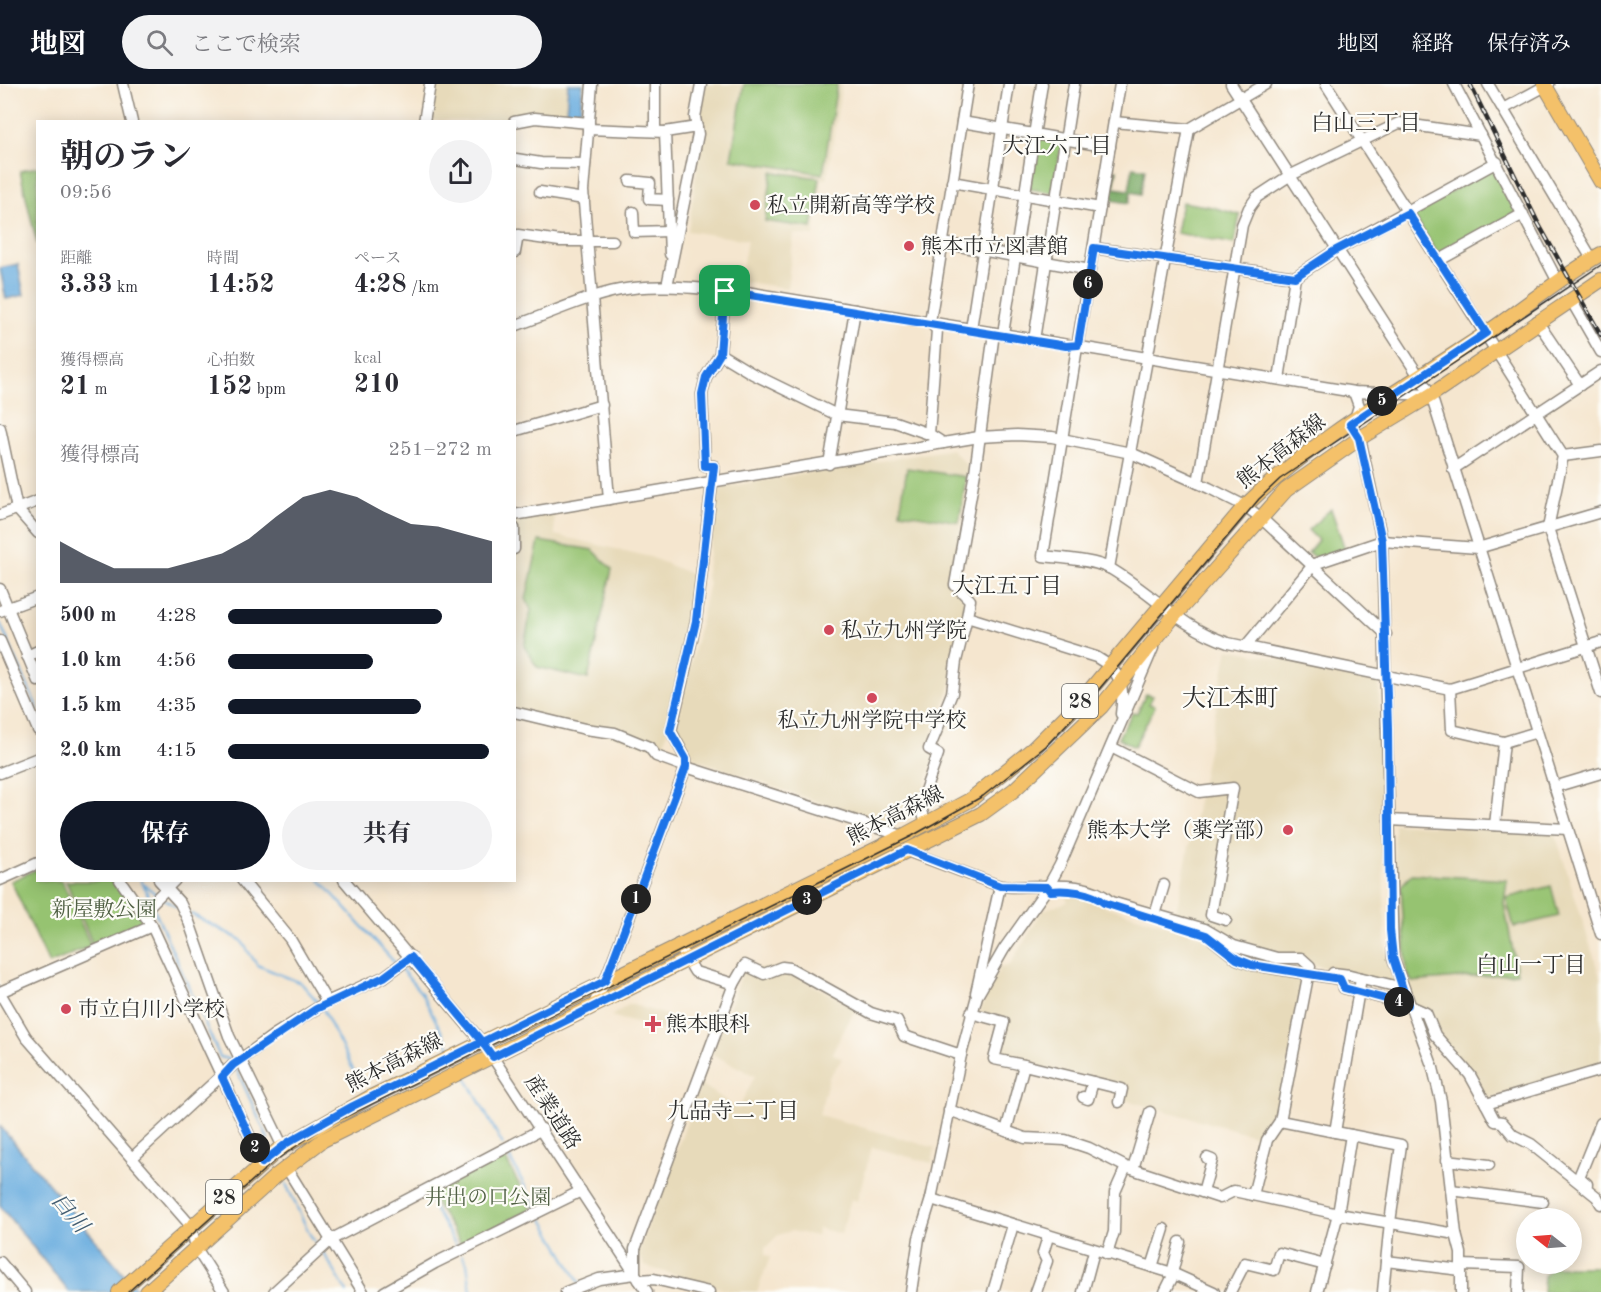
<!DOCTYPE html>
<html lang="ja">
<meta charset="utf-8">
<style>
:root{--surface:#fff;--page:#f2f2f3;--text:#2b2b33;--muted:#7c7c81;--accent:#111827}
body{margin:0;font-family:"Old Standard TT","Noto Serif JP",serif;background:var(--page);color:var(--text);height:100vh;display:flex;flex-direction:column;font-size:22px;white-space:nowrap}
*{box-sizing:border-box;margin:0}
p{font-size:20px;color:var(--muted)}
.icon{flex:none;width:33px;height:33px;fill:none;stroke:currentColor;stroke-width:2;stroke-linecap:round;stroke-linejoin:round}
.map{position:relative;flex:1;overflow:hidden}
.details{position:absolute;left:36px;top:36px;width:480px;height:762px;display:flex;flex-direction:column;background:var(--surface);border-radius:0px;box-shadow:0 3px 15px #0003}
.details>*{flex:none}
.needle{width:39px;rotate:287deg}
.controls{position:absolute;left:1516px;top:1124px;display:grid;gap:12px}
.controls a{display:grid;place-items:center;width:66px;height:66px;border-radius:50%;background:var(--surface);box-shadow:0 3px 15px #0003;font-size:30px}
.pin{position:absolute;display:grid;place-items:center;width:51px;height:51px;color:#fff;margin:-26px;border-radius:12px;box-shadow:0 3px 9px #0006}
.km{position:absolute;width:30px;height:30px;margin:-15px;border-radius:50%;background:#222;color:#fff;font-size:16px;line-height:30px;text-align:center}
.round{display:grid;place-items:center;flex:none;width:63px;height:63px;border-radius:32px;background:var(--page)}
.head{display:flex;align-items:center;justify-content:space-between;height:102px;padding:0 24px}
h1{font-size:33px;font-weight:700;line-height:45px}
.stats{display:grid;grid-template-columns:repeat(3,1fr);gap:9px;height:102px;padding:6px 24px}
.stats div{display:grid;align-content:center}
.stats b{font-size:26px;font-weight:700}
.stats small{font-size:16px;font-weight:400}
.stats p{font-size:16px}
.chart{height:168px;padding:12px 24px}
.chart p{display:flex;justify-content:space-between}
.chart svg{width:100%;height:108px;margin-top:6px;fill:var(--accent);opacity:.7}
.action{display:flex;gap:12px;margin-top:auto;padding:12px 24px}
.action a{flex:1;height:69px;border-radius:36px;background:var(--accent);color:#fff;font-size:24px;font-weight:700;line-height:69px;text-align:center}
.action a+a{background:var(--page);color:var(--text)}
ul{padding:0 24px;list-style:none;font-size:20px}
li{display:grid;grid-template-columns:96px 72px 1fr;align-items:center;height:45px}
li i{height:15px;border-radius:8px;background:var(--accent)}
header{display:flex;align-items:center;gap:36px;box-sizing:border-box;height:84px;padding:0 30px;background:var(--accent);color:#fff}
header strong{font-size:28px}
nav{display:flex;gap:33px;margin-inline-start:auto;font-size:21px}
.search{width:420px;height:54px;background:var(--page);display:flex;align-items:center;gap:15px;box-sizing:border-box;padding:0 21px;border-radius:33px;color:var(--muted);font-size:22px}
.map>svg:first-child{display:block}
.built{fill:#e7daba}
.green{fill:#96c371;stroke:#60774e;stroke-width:1.5}
.forest{fill:#78a963;stroke:#526a47;stroke-width:1.5}
.water{fill:#6aaddf;stroke:#4a6c85;stroke-width:1.5}
.lines{fill:none;stroke-linecap:round;stroke-linejoin:round}
.stream{stroke:#6aaddf;stroke-width:2}
.minor-casing{stroke:#90887d;stroke-width:13}
.major-casing{stroke:#90887d;stroke-width:16}
.minor{stroke:#fff;stroke-width:10}
.major{stroke:#f4c16a;stroke-width:14}
.tram{stroke:#2b2b2b;stroke-width:1.5}
.rail-casing{stroke:#2b2b2b;stroke-width:4.5}
.rail{stroke:#fdfcf7;stroke-width:2;stroke-dasharray:7;stroke-linecap:butt}
.route-casing{stroke:#fff;stroke-width:12}
.route{stroke:#1a73e8;stroke-width:8}
.poi-dot{fill:#d1495b;stroke:#fdfcf7;stroke-width:2}
.labels{text-anchor:middle;stroke-width:4.5;stroke-linejoin:round;paint-order:stroke}
.shield{fill:#fdfcf7;stroke:#6a6a68;stroke-width:1.5}
.shield-label{font-size:20px;font-weight:bold;fill:#2b2b2b}
.poi-label{font-size:21px;fill:#2b2b2b;stroke:#fdfcf7;text-anchor:start}
.street-label{font-size:21px;fill:#2b2b2b;stroke:#fdfcf7}
.park-label{font-size:21px;fill:#506044;stroke:#fdfcf7}
.neighbourhood-label{font-size:22px;fill:#2b2b2b;stroke:#fdfcf7}
.water-label{font-size:22px;font-style:italic;fill:#445f73;stroke:#fdfcf7}
.quarter-label{font-size:24px;fill:#2b2b2b;stroke:#fdfcf7}
</style>
<header>
<strong>地図</strong>
<div class="search"><svg class="icon" aria-label="search" viewBox="0 0 24 24"><circle cx="10" cy="10" r="6"/><path d="M15 15l6 6"/></svg>ここで検索</div>
<nav><a>地図</a><a>経路</a><a>保存済み</a></nav>
</header>
<div class="map">
<svg width="1601" height="1208" viewBox="0 0 1601 1208">
<rect width="100%" height="100%" fill="#fdfcf7"/>
<filter id="ink" filterUnits="userSpaceOnUse"><feTurbulence type="fractalNoise" baseFrequency=".0167" numOctaves="2"/><feDisplacementMap in="SourceGraphic" scale="12" xChannelSelector="R" yChannelSelector="G"/><feConvolveMatrix kernelMatrix="1 2 1 2 8 2 1 2 1" color-interpolation-filters="sRGB"/></filter>
<filter id="wash" filterUnits="userSpaceOnUse"><feTurbulence type="fractalNoise" baseFrequency=".008" numOctaves="4" result="noise"/><feDisplacementMap in="SourceGraphic" scale="24" xChannelSelector="R" yChannelSelector="G"/><feGaussianBlur stdDeviation="1.35" result="paint"/><feColorMatrix in="noise" values="0 0 0 0 0 0 0 0 0 0 0 0 0 0 0 0 0 1.4 0 .05"/><feComposite in="paint" operator="in"/></filter>
<g filter="url(#wash)">
<rect width="100%" height="100%" fill="#f5e6cf"/>
<g class="built">
<path d="M437 0H586L584 32 534 29 506 36 431 37Z"/>
<path d="M705 0H842L827 95H822L814 152 794 150 787 204 740 197 747 156 688 147 702 49 699 33Z"/>
<path d="M952 365 970 385 953 497 966 520 950 604 926 666 935 671 918 724 884 741 695 675 677 641 709 499 706 493 718 404Z"/>
<path d="M554 429 555 451 650 473 698 493 700 502 662 669 654 663 515 625V436Z"/>
<path d="M1228 565 1379 595 1385 854 1387 873 1395 900 1315 881 1300 871 1278 873 1175 834Z"/>
<path d="M1394 740 1555 749 1601 896V980L1486 1015 1412 919 1397 871Z"/>
<path d="M1065 810 1097 815 1104 822 1208 854 1235 875 1305 894 1277 1040 1265 1054 1122 1015 1125 1001 998 974 1006 936 980 928 991 901 1000 884 1010 881 1043 826 1068 818Z"/>
<path d="M744 884 782 885 856 924 832 969 842 975 829 993 819 1031 935 1064 932 1079 872 1063 857 1117 851 1115 841 1150 818 1144 817 1152 791 1147 778 1151 765 1164V1171L770 1173 757 1208H733L645 1182 638 1170 701 1000 738 1025 755 992 712 970Z"/>
<path d="M630 920 670 932 666 948 611 932Z"/>
</g>
<g class="green">
<path d="M744 0H837L823 90 731 75Z"/>
<path d="M1038 53 1062 57 1053 109 1029 105Z"/>
<path d="M1495 82 1517 129 1439 173 1412 130Z"/>
<path d="M37 83H38L37 160 20 87Z"/>
<path d="M772 88 820 94 812 144 765 137Z"/>
<path d="M1182 118 1212 123 1240 131 1234 160 1176 149Z"/>
<path d="M907 384 966 393 959 438 900 428Z"/>
<path d="M1331 425 1345 465 1318 475 1308 469 1318 456 1308 446Z"/>
<path d="M539 457 593 466 612 485 588 595 537 583 524 562 531 526 526 515Z"/>
<path d="M1146 610 1153 612 1149 620 1155 622 1134 663 1118 654 1133 628 1137 629Z"/>
<path d="M37 785 38 796 62 797 91 862 49 880 11 797Z"/>
<path d="M1412 790 1507 796 1504 819 1517 889 1412 898 1407 888 1401 802Z"/>
<path d="M66 797H113L145 839 93 861Z"/>
<path d="M1551 802 1559 832 1514 843 1506 814Z"/>
<path d="M503 1070 532 1125 461 1160 429 1109Z"/>
<path d="M1552 1183H1601V1208H1543L1544 1192Z"/>
</g>
<path class="forest" d="M1133 83 1145 85 1141 110 1131 108 1129 119 1109 116 1115 86H1117L1114 104 1129 106Z"/>
<g class="water">
<path d="M568 0H583L580 30 566 29Z"/>
<path d="M18 180 24 211 6 215 0 184Z"/>
<path d="M0 1042 139 1208H69L0 1122Z"/>
</g>
<g class="lines">
<g class="stream">
<path d="M0 539 38 625"/>
<path d="M141 796 150 815"/>
<path d="M320 796 395 879"/>
<path d="M145 801 157 811"/>
<path d="M162 814 177 823"/>
<path d="M153 823 220 973 232 976"/>
<path d="M191 830 241 856 257 881 301 899 318 918"/>
<path d="M401 885 422 910 451 966"/>
<path d="M323 925 358 996"/>
<path d="M236 984 268 1055"/>
<path d="M466 993 503 1061"/>
<path d="M507 1069 537 1125"/>
<path d="M286 1100 309 1149 319 1164"/>
<path d="M428 1114 457 1163"/>
<path d="M540 1130 580 1200"/>
<path d="M323 1168 347 1208"/>
<path d="M462 1171 467 1179 471 1208"/>
</g>
</g>
</g>
<g filter="url(#ink)">
<g class="lines">
<g class="minor-casing">
<g id="minor">
<path d="M123 0 132 38"/>
<path d="M592 0 583 107 609 415"/>
<path d="M1120 0 1043 472C1061 474 1096 476 1111 485 1153 510 1180 543 1228 559L1450 605 1601 558"/>
<path d="M1231 0 1431 311 1601 850"/>
<path d="M1326 0 1563 372 1548 444 1601 609"/>
<path d="M1454 0 1558 198"/>
<path d="M1488 0 1592 175"/>
<path d="M1503 25 1549 0"/>
<path d="M424 38 430 0"/>
<path d="M514 38 535 34 589 39"/>
<path d="M962 38 1110 63"/>
<path d="M1114 38 1189 45 1266 0"/>
<path d="M588 45 665 48 697 43"/>
<path d="M655 47V0"/>
<path d="M665 48 670 170"/>
<path d="M516 75 541 79 585 80"/>
<path d="M630 97 650 99 649 115 668 116"/>
<path d="M952 98 1100 124"/>
<path d="M540 108 584 115"/>
<path d="M633 128 634 148 669 147"/>
<path d="M943 159 1090 186"/>
<path d="M1094 164 1295 193 1336 166 1497 78"/>
<path d="M515 168 518 151 560 157H613"/>
<path d="M1438 177 1523 130"/>
<path d="M667 202 698 50 695 33 701 0"/>
<path d="M1571 216 1601 268"/>
<path d="M1537 237 1580 301"/>
<path d="M514 242C549 230 584 213 620 206 661 198 705 206 746 208L1354 308 1431 311"/>
<path d="M971 245 1009 0"/>
<path d="M994 249 975 388 955 501 970 516 967 533 1096 573C1121 587 1125 601 1121 630"/>
<path d="M1003 250 1042 0"/>
<path d="M1034 256 1074 0"/>
<path d="M720 270 753 290 837 331 895 338 929 350"/>
<path d="M1279 295 1295 193"/>
<path d="M1354 308 1359 322 1355 335"/>
<path d="M1350 340 1360 354 1382 457 1393 874 1433 984 1441 1017 1456 1150 1461 1169V1208"/>
<path d="M0 344 17 425 38 449"/>
<path d="M514 347 602 321"/>
<path d="M943 359 929 350 937 246 930 238 968 0"/>
<path d="M1563 372 1601 367"/>
<path d="M829 380 855 226"/>
<path d="M1453 385 1601 287"/>
<path d="M1198 399 1242 141 1249 124 1257 113 1289 92 1399 39 1481 51"/>
<path d="M0 431 38 417"/>
<path d="M514 431 979 353 1017 351 1052 353 1131 369 1209 404 1245 422 1260 433 1386 550"/>
<path d="M514 444V465"/>
<path d="M1109 484 1189 45"/>
<path d="M0 505 38 597"/>
<path d="M0 527 38 513"/>
<path d="M0 557 38 646"/>
<path d="M1245 563 1314 480 1382 457 1478 464 1601 428"/>
<path d="M27 572 38 567"/>
<path d="M1450 605 1452 646 1504 658 1495 741"/>
<path d="M514 628 585 645 615 649 649 663 656 672 686 683 903 752"/>
<path d="M1504 658 1537 648"/>
<path d="M1111 663 1199 708 1233 704 1211 831 1226 836"/>
<path d="M0 689 38 674"/>
<path d="M1554 703 1601 689"/>
<path d="M1389 736 1568 745"/>
<path d="M926 739 920 721 938 670 929 665 952 609 956 577 967 533"/>
<path d="M907 767 1000 802C1035 806 1084 792 1111 818L1205 845 1234 862 1277 874H1301L1310 882 1280 1037 1267 1056 1253 1111"/>
<path d="M0 796 38 779"/>
<path d="M120 796 152 842 262 1079"/>
<path d="M159 796 180 819 189 838 229 952 283 1063"/>
<path d="M242 796 290 855 327 918"/>
<path d="M344 796 486 963 647 1208"/>
<path d="M144 827 175 796"/>
<path d="M1155 831 1164 801"/>
<path d="M1213 856 1237 875 1253 881 1340 895 1344 904 1408 921 1426 929 1435 951 1470 991 1486 1020"/>
<path d="M678 860 695 888 734 900"/>
<path d="M1333 889 1350 891 1403 904"/>
<path d="M0 908 152 842"/>
<path d="M0 909 26 953 191 1142 196 1164 224 1208"/>
<path d="M976 909 1000 802"/>
<path d="M593 922 605 897 686 683V675L671 647 696 537 714 382H705L702 310 706 293 720 270 725 207"/>
<path d="M971 929 1004 938 994 975 1024 981"/>
<path d="M1601 986 1486 1020 1495 1037 1502 1038 1513 1051 1531 1060 1597 1113 1601 1120"/>
<path d="M1083 1013 1088 1015 1093 998"/>
<path d="M949 1026 1025 1054 1065 1056 1089 1064 1126 1083 1220 1114 1234 1107 1338 1130 1456 1150"/>
<path d="M1280 1037 1401 1061 1390 1138 1383 1208"/>
<path d="M1006 1047 1024 981 1122 1005 1119 1018"/>
<path d="M1335 1048 1361 894"/>
<path d="M132 1074 233 981 274 951 327 918 384 893 411 873"/>
<path d="M1447 1076 1489 1081"/>
<path d="M286 1083 363 1208"/>
<path d="M1133 1085 1150 1028"/>
<path d="M1587 1100 1579 1093 1601 1039"/>
<path d="M1451 1106 1543 1118"/>
<path d="M1203 1108 1212 1076 1207 1074"/>
<path d="M931 1115 1172 1189 1214 1208"/>
<path d="M1107 1170 1114 1148 1115 1108 1126 1083"/>
<path d="M1386 1177 1461 1186"/>
<path d="M0 1178 25 1208"/>
<path d="M1461 1181 1519 1183 1518 1208"/>
<path d="M1152 1183 1164 1145"/>
<path d="M1172 1189 1180 1158"/>
<path d="M639 1196 654 1195 709 1208"/>
<path d="M274 1208 332 1155 542 1045"/>
<path d="M384 1208 435 1179 581 1107"/>
<path d="M566 1208 599 1195 635 1190V1165L734 900 745 881 764 890 782 883 790 884 871 929 897 937 904 952 961 971"/>
<path d="M911 1208 919 1154 931 1115 961 971 977 912 1004 865 1048 803 1060 781 1153 564"/>
<path d="M993 1208 1013 1141"/>
<path d="M1036 1208 1047 1177 1043 1169 1048 1153"/>
<path d="M1083 1208 1094 1167"/>
<path d="M1165 1208 1174 1190"/>
<path d="M1230 1208 1245 1179 1274 1186 1279 1169 1325 1181"/>
<path d="M1317 1208 1338 1130 1351 1051"/>
</g>
</g>
<g class="major-casing">
<g id="major">
<path d="M1544 0 1601 98"/>
<path d="M119 1208 278 1066 369 1014 903 752 970 716 1034 664 1080 618 1245 422C1316 353 1404 304 1485 250 1524 224 1560 193 1601 170"/>
<path d="M147 1208 277 1091 323 1056 981 730 1014 706 1101 623 1174 532 1286 406 1360 354 1431 311 1601 196"/>
</g>
</g>
<use href="#minor" class="minor"/>
<use href="#major" class="major"/>
<path class="tram" d="M128 1208 273 1078 323 1044 912 752 983 712 1046 662 1095 610 1259 415 1280 395 1601 181"/>
<g class="rail-casing">
<path id="rail" d="M1470 0 1538 139 1601 251"/>
</g>
<use href="#rail" class="rail"/>
</g>
</g>
<g class="lines" filter="url(#ink)">
<g class="route-casing">
<path id="route" d="M725 207 720 270 706 293 702 310 705 382H714L696 537 670 647 686 675V683L605 897 482 958 411 873 384 893 316 925 233 981 222 993 262 1079 287 1059 353 1022 482 958 493 973 907 766 1000 802 1047 803 1050 807C1067 805 1091 808 1104 819L1206 851 1237 875 1252 881 1340 895 1344 904 1408 921 1393 874 1390 846 1388 644 1382 457 1359 354 1350 340 1486 249 1408 129 1336 166 1295 193 1094 164 1078 261 1066 262 725 207"/>
</g>
<use href="#route" class="route"/>
</g>
<g class="poi-dot">
<circle cx="755" cy="121" r="6"/>
<circle cx="909" cy="162" r="6"/>
<circle cx="829" cy="546" r="6"/>
<circle cx="872" cy="614" r="6"/>
<circle cx="1288" cy="746" r="6"/>
<circle cx="66" cy="925" r="6"/>
<path d="M650 931h6v6h6v6h-6v6h-6v-6h-6v-6h6z"/>
</g>
<g class="labels">
<g class="shield">
<rect x="1062" y="600" width="36" height="34" rx="4.5"/>
<rect x="206" y="1096" width="36" height="34" rx="4.5"/>
</g>
<g class="shield-label">
<text x="1080" y="624">28</text>
<text x="224" y="1120">28</text>
</g>
<g class="poi-label">
<text x="767" y="128">私立開新高等学校</text>
<text x="921" y="169">熊本市立図書館</text>
<text x="841" y="553">私立九州学院</text>
<text x="872" y="643" text-anchor="middle">私立九州学院中学校</text>
<text x="1276" y="753" text-anchor="end">熊本大学（薬学部）</text>
<text x="78" y="932">市立白川小学校</text>
<text x="666" y="947">熊本眼科</text>
</g>
<g class="street-label">
<text transform="translate(1281 367) rotate(-38)" y="7">熊本高森線</text>
<text transform="translate(895 731) rotate(-27)" y="7">熊本高森線</text>
<text transform="translate(394 978) rotate(-27)" y="7">熊本高森線</text>
<text transform="translate(553 1028) rotate(57)" y="7">産業道路</text>
</g>
<g class="park-label">
<text x="104" y="832">新屋敷公園</text>
<text x="488" y="1120">井出の口公園</text>
</g>
<g class="neighbourhood-label">
<text x="1366" y="46">白山三丁目</text>
<text x="1057" y="69">大江六丁目</text>
<text x="1007" y="509">大江五丁目</text>
<text x="1531" y="888">白山一丁目</text>
<text x="733" y="1034">九品寺二丁目</text>
</g>
<g class="water-label">
<text transform="translate(71 1128) rotate(50)" y="8">白川</text>
</g>
<g class="quarter-label">
<text x="1230" y="622">大江本町</text>
</g>
</g>
</svg>
<div class="controls">
<a><svg class="needle" viewBox="-14 -14 28 28"><path d="M0-13l5 13h-10z" fill="#e53935"/><path d="M0 13l5-13h-10z" fill="#7c7c81"/></svg></a>
</div>
<div class="pin" style="left:725px;top:207px;background:#1e9e55"><svg class="icon" aria-label="arrive" viewBox="0 0 24 24"><path d="M6 21V4h12l-3 4 3 4H6"/></svg></div>
<b class="km" style="left:636px;top:815px">1</b>
<b class="km" style="left:255px;top:1064px">2</b>
<b class="km" style="left:807px;top:816px">3</b>
<b class="km" style="left:1399px;top:918px">4</b>
<b class="km" style="left:1382px;top:317px">5</b>
<b class="km" style="left:1088px;top:200px">6</b>
<section class="details">
<div class="head"><div><h1>朝のラン</h1><p>09:56</p></div><a class="round"><svg class="icon" aria-label="share" viewBox="0 0 24 24"><path d="M12 15V3M7 8l5-5 5 5M5 13v7h14v-7"/></svg></a></div>
<div class="stats">
<div><p>距離</p><b>3.33<small> km</small></b></div>
<div><p>時間</p><b>14:52</b></div>
<div><p>ペース</p><b>4:28<small> /km</small></b></div>
</div>
<div class="stats">
<div><p>獲得標高</p><b>21<small> m</small></b></div>
<div><p>心拍数</p><b>152<small> bpm</small></b></div>
<div><p>kcal</p><b>210</b></div>
</div>
<div class="chart"><p><span>獲得標高</span>251–272 m</p>
<svg viewBox="0 0 160 44" preserveAspectRatio="none"><path d="M0 44V27L10 33L20 38L30 38L40 38L50 35L60 32L70 26L80 17L90 9L100 6L110 9L120 15L130 20L140 21L150 24L160 27V44z"/></svg>
</div>
<ul>
<li><b>500 m</b>4:28<i style="width:81%"></i></li>
<li><b>1.0 km</b>4:56<i style="width:55%"></i></li>
<li><b>1.5 km</b>4:35<i style="width:73%"></i></li>
<li><b>2.0 km</b>4:15<i style="width:99%"></i></li>
</ul>
<div class="action"><a>保存</a><a>共有</a></div>
</section>
</div>
